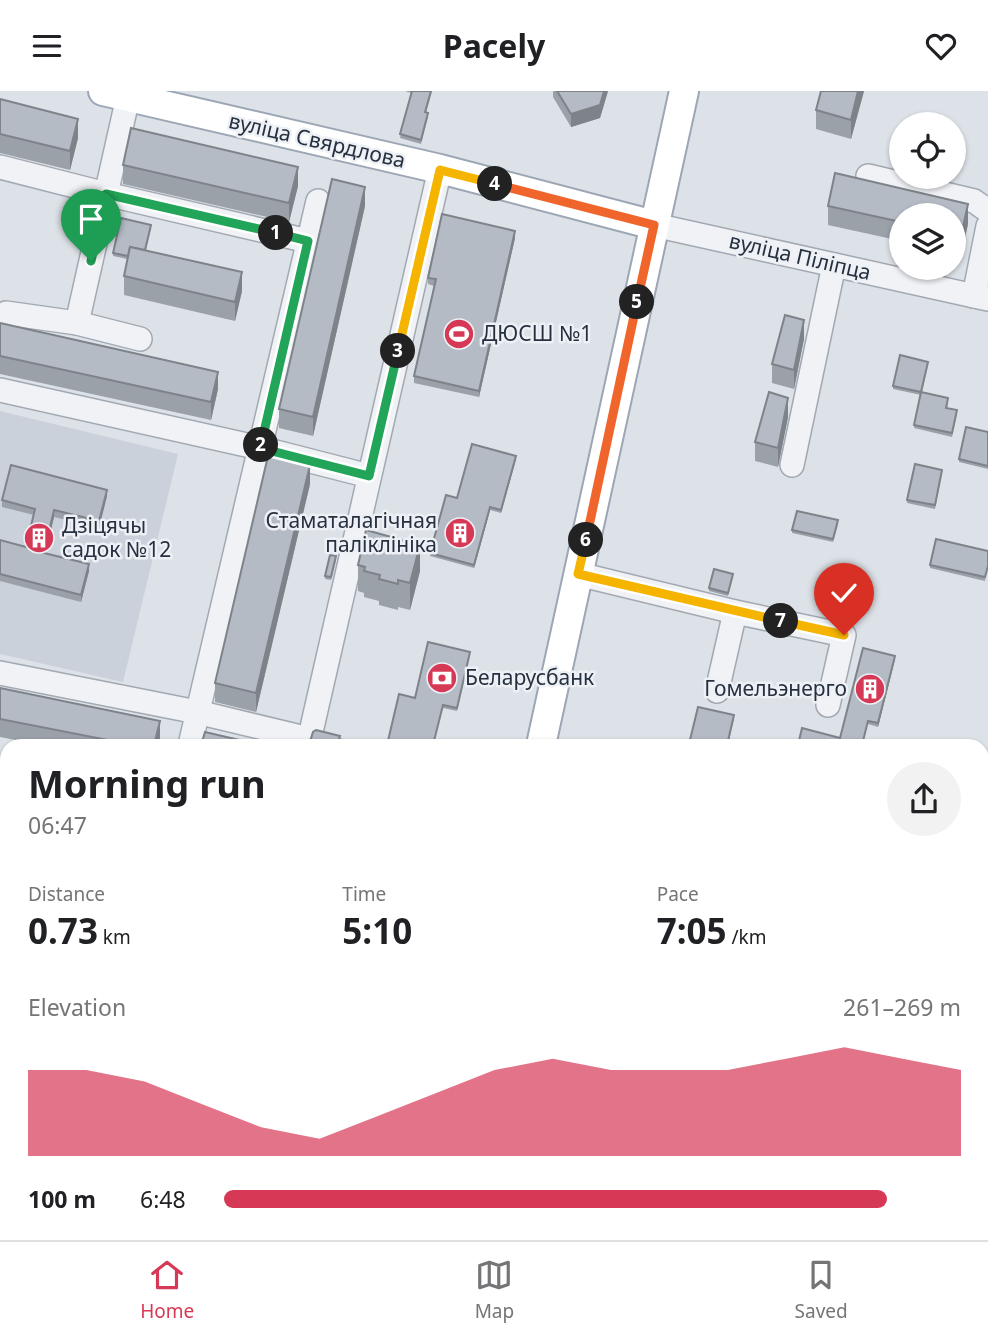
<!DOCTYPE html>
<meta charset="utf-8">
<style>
:root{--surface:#fff;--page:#f2f2f2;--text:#202124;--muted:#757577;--line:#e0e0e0;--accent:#d63956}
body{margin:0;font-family:"Noto Sans",sans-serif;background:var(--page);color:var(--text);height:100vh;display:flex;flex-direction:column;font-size:26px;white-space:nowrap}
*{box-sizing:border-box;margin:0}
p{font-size:23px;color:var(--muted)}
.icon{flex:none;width:38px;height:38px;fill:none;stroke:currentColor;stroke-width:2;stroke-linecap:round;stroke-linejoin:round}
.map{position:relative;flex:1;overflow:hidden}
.drawer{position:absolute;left:0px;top:648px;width:989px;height:502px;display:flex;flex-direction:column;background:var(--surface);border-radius:21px 21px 0 0;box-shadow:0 2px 5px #0004}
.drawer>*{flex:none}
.buttons{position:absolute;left:889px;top:21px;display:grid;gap:14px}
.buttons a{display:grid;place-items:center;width:77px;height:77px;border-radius:50%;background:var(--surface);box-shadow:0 2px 5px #0004;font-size:35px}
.pin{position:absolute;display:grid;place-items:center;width:60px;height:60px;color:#fff;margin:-72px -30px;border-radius:50% 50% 50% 0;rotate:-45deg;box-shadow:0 0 7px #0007}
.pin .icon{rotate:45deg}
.km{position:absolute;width:35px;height:35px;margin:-18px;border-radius:50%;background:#222;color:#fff;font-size:19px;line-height:35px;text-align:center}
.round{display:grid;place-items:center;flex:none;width:74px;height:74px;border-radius:37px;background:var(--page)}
.head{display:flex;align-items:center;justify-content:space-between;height:119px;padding:0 28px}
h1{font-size:38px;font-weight:700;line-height:52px}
.figures{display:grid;grid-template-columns:repeat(3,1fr);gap:10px;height:119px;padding:7px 28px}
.figures div{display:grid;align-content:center}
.figures b{font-size:35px;font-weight:700}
.figures small{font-size:19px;font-weight:400}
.figures p{font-size:19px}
.chart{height:196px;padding:14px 28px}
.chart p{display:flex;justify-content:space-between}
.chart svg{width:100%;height:126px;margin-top:7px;fill:var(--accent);opacity:.7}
ul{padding:0 28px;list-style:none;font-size:23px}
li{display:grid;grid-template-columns:112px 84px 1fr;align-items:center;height:52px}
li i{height:18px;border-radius:9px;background:var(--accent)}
header{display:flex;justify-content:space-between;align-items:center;height:91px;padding:0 28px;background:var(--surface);font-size:32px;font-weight:700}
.dock{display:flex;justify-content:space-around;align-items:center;height:98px;border-top:2px solid var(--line);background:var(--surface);font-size:19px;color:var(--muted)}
.dock a{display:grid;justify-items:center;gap:4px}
.dock .on{color:var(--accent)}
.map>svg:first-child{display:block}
.built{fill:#cbd1da}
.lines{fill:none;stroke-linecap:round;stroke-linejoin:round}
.minor-casing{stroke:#a2a9b2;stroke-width:26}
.major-casing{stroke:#9ca6b4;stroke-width:32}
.minor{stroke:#f0f2f6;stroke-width:23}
.major{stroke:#fff;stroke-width:28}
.wall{fill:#9ba1a9}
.shaded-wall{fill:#7e838a}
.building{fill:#b4bbc5;stroke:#7e838a;stroke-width:2}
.split-1-casing{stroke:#fff;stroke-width:14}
.split-2-casing{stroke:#fff;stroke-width:14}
.split-3-casing{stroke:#fff;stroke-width:14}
.split-4-casing{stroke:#fff;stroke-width:14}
.split-5-casing{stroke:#fff;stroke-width:14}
.split-6-casing{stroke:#fff;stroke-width:14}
.split-7-casing{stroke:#fff;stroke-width:14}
.split-8-casing{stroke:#fff;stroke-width:14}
.split-1{stroke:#22a559;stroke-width:9}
.split-2{stroke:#22a559;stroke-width:9}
.split-3{stroke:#22a559;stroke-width:9}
.split-4{stroke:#f5b400;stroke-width:9}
.split-5{stroke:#f0652b;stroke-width:9}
.split-6{stroke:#f0652b;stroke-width:9}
.split-7{stroke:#f5b400;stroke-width:9}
.split-8{stroke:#f5b400;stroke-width:9}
.labels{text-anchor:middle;stroke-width:5;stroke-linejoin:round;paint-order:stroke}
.street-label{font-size:21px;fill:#26303f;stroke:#edf1f6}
.poi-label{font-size:21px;fill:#26303f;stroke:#edf1f6;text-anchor:start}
</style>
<header><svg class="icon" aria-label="menu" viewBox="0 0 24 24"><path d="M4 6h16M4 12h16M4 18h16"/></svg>Pacely<svg class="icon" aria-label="heart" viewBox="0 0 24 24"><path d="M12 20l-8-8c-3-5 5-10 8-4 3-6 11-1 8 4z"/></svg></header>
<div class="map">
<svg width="988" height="1149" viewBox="0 0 988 1149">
<rect width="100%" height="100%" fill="#dde2e8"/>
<path class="built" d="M0 320 178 363 123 591 0 563Z"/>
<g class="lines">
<g class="minor-casing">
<g id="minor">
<path d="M0 76 106 103 308 150"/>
<path d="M868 85 974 110 988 120"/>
<path d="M654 134 988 208"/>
<path d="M974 205 988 135"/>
<path d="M6 222 77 232 140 248"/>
<path d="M77 232 128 6"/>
<path d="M0 299 260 357 369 385"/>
<path d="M792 374 834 174"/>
<path d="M578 483 735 521 844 544 828 614"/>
<path d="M0 582 197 621 309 648"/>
<path d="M717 600 735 521"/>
<path d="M190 654 318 110"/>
<path d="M308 654 440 78"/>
<path d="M0 798 7 800"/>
<path d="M982 823 988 832"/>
<path d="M0 903 7 904"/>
</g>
</g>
<g class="major-casing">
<g id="major">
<path d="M103 0 440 78 654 134"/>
<path d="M541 654 684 0"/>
<path d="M419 1149 420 1143"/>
</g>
</g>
<use href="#minor" class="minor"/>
<use href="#major" class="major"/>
</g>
<g class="wall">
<path d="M405 0H432L426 22 428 26 421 53 400 47 411 2Z"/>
<path d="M553 0H608L600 27 571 36 553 6Z"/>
<path d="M821 0H864L851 48 816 38V19Z"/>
<path d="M0 8 78 47 70 79 0 62Z"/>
<path d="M123 74 298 95 289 131 123 93Z"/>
<path d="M835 82 968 113V133L961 164 954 162V124H901V150L828 134V115Z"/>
<path d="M365 115 313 345 279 337V318Z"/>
<path d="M151 137 146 159 242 200 235 230 124 204V185L127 168 113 165V162Z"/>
<path d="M515 147 479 306 414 292V285L434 195 428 193V187Z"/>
<path d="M0 232 218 298 211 329 0 283Z"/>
<path d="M804 248 794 298 772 292V273Z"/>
<path d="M928 274 922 301 948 311 947 317 957 323 952 346 914 337 921 304 893 298V295Z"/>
<path d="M788 326 778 376 755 370V351Z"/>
<path d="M988 341V378L959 371V368Z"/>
<path d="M516 368 501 422 490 419 474 477 430 465V462L457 407Z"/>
<path d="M942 382 935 418 907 412V409Z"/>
<path d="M310 393 256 621 215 611V592Z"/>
<path d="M107 405 99 437 54 426 45 462 89 480 81 511 0 490V449L26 456 34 424 2 416V409Z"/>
<path d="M838 433 833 451 792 442V439Z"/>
<path d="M988 460 985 490 930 477V474Z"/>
<path d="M336 469 331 489 325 488V485Z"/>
<path d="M358 474 420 480 410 519 398 516V519L379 514V510L364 506V502L358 500Z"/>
<path d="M733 486 728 505 709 500V497Z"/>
<path d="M470 564 457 620 443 617 415 607Z"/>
<path d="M895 568 878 636 868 633 840 647Z"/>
<path d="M0 597 160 648 158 654H42L0 646Z"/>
<path d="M734 628 728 654H701L690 652V649Z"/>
<path d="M0 820 7 821V872L0 870Z"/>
</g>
<g class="shaded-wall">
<path d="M604 0H608L600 27 571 36V23Z"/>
<path d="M858 0H864L851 48V29Z"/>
<path d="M78 28V47L70 79V60Z"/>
<path d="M298 76V95L289 131V112Z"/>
<path d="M365 96V115L313 345V326Z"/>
<path d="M968 113V133L961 164V145Z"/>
<path d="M515 140V147L479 306V300Z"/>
<path d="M242 181V200L235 230V211Z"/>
<path d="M804 229V248L794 298V279Z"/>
<path d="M218 281V298L211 329V311Z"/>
<path d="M788 307V326L778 376V357Z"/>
<path d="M516 365V368L501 422V419Z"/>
<path d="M310 374V393L256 621V602Z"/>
<path d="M107 399V405L99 437V430Z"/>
<path d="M490 416V419L474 477V474Z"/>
<path d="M54 419V426L44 469V462Z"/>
<path d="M420 454V480L410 519V492Z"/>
<path d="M89 473V480L81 511V504Z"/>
<path d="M895 565V568L878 636V632Z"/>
<path d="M160 630V648L158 654H154Z"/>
</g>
<g class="building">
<path d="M412 0H431L425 21 428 22 421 49 400 43Z"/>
<path d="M557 0H604L600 14 571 23Z"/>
<path d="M821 0H858L851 29 816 19Z"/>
<path d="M0 8 78 28 70 60 0 43Z"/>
<path d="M131 37 298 76 289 112 123 74Z"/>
<path d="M835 82 968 113 961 145 954 143V124H901V131L828 115Z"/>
<path d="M332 88 365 96 313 326 279 318Z"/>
<path d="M442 123 515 140 479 300 414 285 436 188 428 187Z"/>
<path d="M121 127 151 134 145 159 130 156 128 165 113 162Z"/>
<path d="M130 156 242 181 235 211 124 185Z"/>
<path d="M785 224 804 229 794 279 772 273Z"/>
<path d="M0 232 218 281 211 311 0 265Z"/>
<path d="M900 264 928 271 921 301 893 295Z"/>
<path d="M769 301 788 307 778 357 755 351Z"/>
<path d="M921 301 948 307 946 317 957 319 952 342 914 334Z"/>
<path d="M966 336 988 341V375L959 368Z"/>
<path d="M472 353 516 365 501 419 490 416 474 474 430 462 446 404 457 407Z"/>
<path d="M268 365 310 374 256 602 215 592Z"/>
<path d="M915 373 942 379 935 414 907 409Z"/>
<path d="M11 374 107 399 99 430 54 419 44 462 89 473 81 504 0 483V449L26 456 35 418 2 409Z"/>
<path d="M797 420 838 429 833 448 792 439Z"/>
<path d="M366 439 420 454 410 492 398 489V493L379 488 380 484 364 480 365 476 358 474Z"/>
<path d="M936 448 988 460V475L985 486 930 474Z"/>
<path d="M330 464 336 465 331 486 325 485Z"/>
<path d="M714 478 733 483 728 502 709 497Z"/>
<path d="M428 551 470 561 457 617 443 614 433 654H387L399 603 415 607Z"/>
<path d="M863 557 895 565 878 632 868 630 862 654H798L802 637 840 647Z"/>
<path d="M0 597 160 630 154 654H133L0 628Z"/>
<path d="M698 616 734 624 727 654H716L690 649Z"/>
<path d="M316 639 340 645 339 648 361 654H309L313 641Z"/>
<path d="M205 641 248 651 247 654H201Z"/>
<path d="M0 820 7 821V853L0 852Z"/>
<path d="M35 1143H82L81 1149H33Z"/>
<path d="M147 1143H290L289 1149H146Z"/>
</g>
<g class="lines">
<g class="split-1-casing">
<path id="split-1" d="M91 170 106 103 276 142"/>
</g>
<g class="split-2-casing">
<path id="split-2" d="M261 354 308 150 276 142"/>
</g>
<g class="split-3-casing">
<path id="split-3" d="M261 354 260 357 369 385 398 260"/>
</g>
<g class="split-4-casing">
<path id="split-4" d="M398 260 440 79 495 93"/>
</g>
<g class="split-5-casing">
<path id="split-5" d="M495 93 654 134 637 211"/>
</g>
<g class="split-6-casing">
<path id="split-6" d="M586 449 637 211"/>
</g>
<g class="split-7-casing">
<path id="split-7" d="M586 449 578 483 781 530"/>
</g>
<g class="split-8-casing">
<path id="split-8" d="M781 530 844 544"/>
</g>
<use href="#split-1" class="split-1"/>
<use href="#split-2" class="split-2"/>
<use href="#split-3" class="split-3"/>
<use href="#split-4" class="split-4"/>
<use href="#split-5" class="split-5"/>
<use href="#split-6" class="split-6"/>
<use href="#split-7" class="split-7"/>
<use href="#split-8" class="split-8"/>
</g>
<defs>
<g id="stadium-disc" transform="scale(1.575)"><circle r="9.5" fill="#d63956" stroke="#edf1f6"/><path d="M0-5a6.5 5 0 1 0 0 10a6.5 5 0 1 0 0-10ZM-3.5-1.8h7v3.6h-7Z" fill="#fff"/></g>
<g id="building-disc" transform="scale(1.575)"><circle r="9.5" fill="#d63956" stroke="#edf1f6"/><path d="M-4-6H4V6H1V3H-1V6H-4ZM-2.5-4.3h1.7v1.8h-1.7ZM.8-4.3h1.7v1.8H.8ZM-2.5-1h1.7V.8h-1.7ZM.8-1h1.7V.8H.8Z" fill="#fff"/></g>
<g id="bank-disc" transform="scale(1.575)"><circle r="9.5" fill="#d63956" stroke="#edf1f6"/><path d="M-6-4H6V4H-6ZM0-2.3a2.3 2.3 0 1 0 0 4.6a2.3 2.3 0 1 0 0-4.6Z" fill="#fff"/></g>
</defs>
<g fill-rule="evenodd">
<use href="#stadium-disc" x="459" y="243"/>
<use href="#building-disc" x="460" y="442"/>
<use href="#building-disc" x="39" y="447"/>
<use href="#bank-disc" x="442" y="587"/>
<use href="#building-disc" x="870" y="598"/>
</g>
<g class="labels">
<g class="street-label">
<text transform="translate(317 50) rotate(13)" y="7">вуліца Свярдлова</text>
<text transform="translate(800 166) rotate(13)" y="7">вуліца Піліпца</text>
</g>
<g class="poi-label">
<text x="482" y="250">ДЮСШ №1</text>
<text x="437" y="437" text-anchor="end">Стаматалагічная<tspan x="437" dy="24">паліклініка</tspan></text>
<text x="62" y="442">Дзіцячы<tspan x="62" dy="24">садок №12</tspan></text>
<text x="465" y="594">Беларусбанк</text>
<text x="847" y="605" text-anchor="end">Гомельэнерго</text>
</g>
</g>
</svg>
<div class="buttons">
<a><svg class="icon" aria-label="locate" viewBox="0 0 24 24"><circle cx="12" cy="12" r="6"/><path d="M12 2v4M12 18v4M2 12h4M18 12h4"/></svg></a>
<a><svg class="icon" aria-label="layers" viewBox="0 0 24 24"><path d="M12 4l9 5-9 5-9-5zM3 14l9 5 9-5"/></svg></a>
</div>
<div class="pin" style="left:91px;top:170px;background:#1e9e55"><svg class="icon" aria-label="arrive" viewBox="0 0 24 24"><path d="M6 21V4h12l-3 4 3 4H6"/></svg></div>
<div class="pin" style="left:844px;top:544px;background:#d93025"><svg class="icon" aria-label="check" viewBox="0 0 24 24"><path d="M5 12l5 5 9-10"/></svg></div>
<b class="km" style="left:276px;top:142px">1</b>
<b class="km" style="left:261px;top:354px">2</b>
<b class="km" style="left:398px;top:260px">3</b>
<b class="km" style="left:495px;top:93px">4</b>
<b class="km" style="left:637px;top:211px">5</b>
<b class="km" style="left:586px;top:449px">6</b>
<b class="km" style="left:781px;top:530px">7</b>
<section class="drawer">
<div class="head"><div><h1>Morning run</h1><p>06:47</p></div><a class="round"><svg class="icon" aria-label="share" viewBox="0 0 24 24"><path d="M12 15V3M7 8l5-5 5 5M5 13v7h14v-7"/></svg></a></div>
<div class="figures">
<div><p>Distance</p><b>0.73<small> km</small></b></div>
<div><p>Time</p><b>5:10</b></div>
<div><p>Pace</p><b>7:05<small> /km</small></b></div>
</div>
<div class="chart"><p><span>Elevation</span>261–269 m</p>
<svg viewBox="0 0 160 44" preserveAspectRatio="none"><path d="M0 44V14L10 14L20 18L30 26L40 34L50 38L60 30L70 22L80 14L90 10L100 14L110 14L120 14L130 10L140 6L150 10L160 14V44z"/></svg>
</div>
<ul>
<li><b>100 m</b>6:48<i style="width:90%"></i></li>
</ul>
</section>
</div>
<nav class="dock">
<a class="on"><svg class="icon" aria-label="home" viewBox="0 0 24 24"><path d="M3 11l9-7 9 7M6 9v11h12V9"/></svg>Home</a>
<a><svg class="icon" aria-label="map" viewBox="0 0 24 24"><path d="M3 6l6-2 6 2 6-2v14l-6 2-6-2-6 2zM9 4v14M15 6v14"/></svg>Map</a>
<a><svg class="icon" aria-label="saved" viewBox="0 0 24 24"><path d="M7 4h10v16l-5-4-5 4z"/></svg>Saved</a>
</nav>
